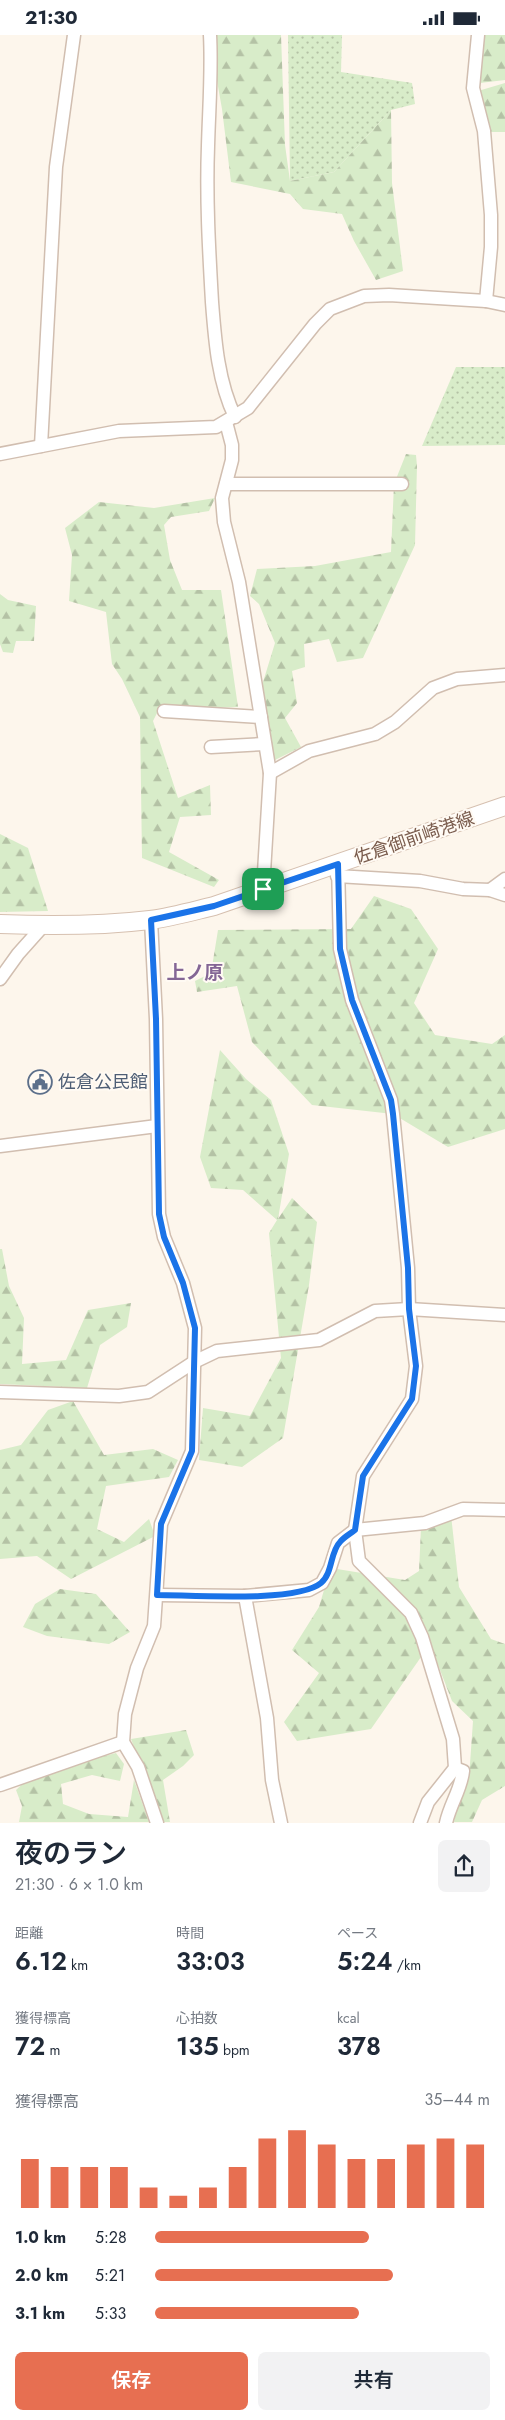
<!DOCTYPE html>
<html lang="ja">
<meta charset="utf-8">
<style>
:root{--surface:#fff;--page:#f2f2f3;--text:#1f2937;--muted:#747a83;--accent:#e76f51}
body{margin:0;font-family:Jost,"Noto Sans JP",sans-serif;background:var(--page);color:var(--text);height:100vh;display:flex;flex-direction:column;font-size:19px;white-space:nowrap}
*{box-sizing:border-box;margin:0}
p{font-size:16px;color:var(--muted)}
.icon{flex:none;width:28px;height:28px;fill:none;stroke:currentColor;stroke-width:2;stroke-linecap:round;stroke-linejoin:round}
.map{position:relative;height:1788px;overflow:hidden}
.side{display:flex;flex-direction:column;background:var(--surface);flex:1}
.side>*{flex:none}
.pin{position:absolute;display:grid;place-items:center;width:42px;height:42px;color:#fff;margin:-21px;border-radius:10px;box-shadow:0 2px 8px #0006}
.round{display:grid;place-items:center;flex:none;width:52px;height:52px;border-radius:8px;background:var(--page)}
.head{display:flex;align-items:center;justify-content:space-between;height:85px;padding:0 15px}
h1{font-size:28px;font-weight:600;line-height:38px}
.figures{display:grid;grid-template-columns:repeat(3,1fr);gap:8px;height:85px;padding:5px 15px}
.figures div{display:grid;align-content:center}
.figures b{font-size:25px;font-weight:600}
.figures small{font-size:14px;font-weight:400}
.figures p{font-size:14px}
.chart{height:140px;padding:10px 15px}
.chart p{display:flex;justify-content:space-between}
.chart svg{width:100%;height:90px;margin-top:5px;stroke:var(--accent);stroke-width:6}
.button{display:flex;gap:10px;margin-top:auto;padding:10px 15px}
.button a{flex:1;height:58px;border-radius:8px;background:var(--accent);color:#fff;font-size:20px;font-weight:600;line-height:58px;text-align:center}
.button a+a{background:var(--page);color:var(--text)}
ul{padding:0 15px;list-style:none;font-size:16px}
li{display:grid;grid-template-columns:80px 60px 1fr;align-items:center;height:38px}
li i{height:12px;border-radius:6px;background:var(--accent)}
.status{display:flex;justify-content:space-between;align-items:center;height:35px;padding:0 25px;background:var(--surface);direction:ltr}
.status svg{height:14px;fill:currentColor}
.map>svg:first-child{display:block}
.grass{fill:url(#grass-dots)}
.forest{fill:url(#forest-firs)}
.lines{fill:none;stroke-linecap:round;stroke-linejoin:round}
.minor-casing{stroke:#d1beb0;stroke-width:15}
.secondary-casing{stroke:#d6c0b0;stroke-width:20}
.minor{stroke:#fff;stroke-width:12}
.secondary{stroke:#fff;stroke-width:18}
.route-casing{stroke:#fff;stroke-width:10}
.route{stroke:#1a73e8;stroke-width:6}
.labels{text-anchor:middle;stroke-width:4;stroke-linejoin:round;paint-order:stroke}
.street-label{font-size:18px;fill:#7a5c4d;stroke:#fffaf3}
.service-label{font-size:18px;fill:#4e5e75;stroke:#fffaf3;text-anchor:start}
.neighbourhood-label{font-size:19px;font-weight:bold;fill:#846695;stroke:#fffaf3}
</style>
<div class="status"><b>21:30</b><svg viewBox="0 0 49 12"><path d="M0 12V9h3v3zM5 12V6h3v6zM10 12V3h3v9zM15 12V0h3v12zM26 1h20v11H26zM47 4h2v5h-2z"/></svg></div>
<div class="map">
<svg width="505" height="1788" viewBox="0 0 505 1788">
<defs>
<pattern id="grass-dots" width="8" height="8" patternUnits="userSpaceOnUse" patternTransform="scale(1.25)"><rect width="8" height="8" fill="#d8ecc9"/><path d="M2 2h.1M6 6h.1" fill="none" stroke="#b4c2a5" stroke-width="1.8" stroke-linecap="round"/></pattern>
<pattern id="forest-firs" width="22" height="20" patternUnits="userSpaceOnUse" patternTransform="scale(1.25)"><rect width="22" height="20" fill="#d8ecc9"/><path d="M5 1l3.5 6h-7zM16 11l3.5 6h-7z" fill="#b4c2a5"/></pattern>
</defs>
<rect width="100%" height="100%" fill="#fdf6ec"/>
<g class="grass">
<path d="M288 0H342L341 37 412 48 415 69 391 75 334 137 290 146Z"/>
<path d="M456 332H505V410L422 411Z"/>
</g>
<g class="forest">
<path d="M211 0H281L285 110 290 146 334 137 391 75 392 148 403 236 376 245 354 206 342 179 303 174 290 159 231 147 222 74 211 12Z"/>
<path d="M478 0H505V45L480 48 478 42Z"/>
<path d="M505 48V97H486L478 56Z"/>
<path d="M406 419 416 420 417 431 415 510 363 623 337 627 329 604 304 609 305 632 292 636 297 668 285 683 301 712 271 727 259 660 275 608 259 569 250 561 257 534 315 531 391 517 394 449Z"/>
<path d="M215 463 209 476 171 482 164 490 170 525 182 555H221L238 672 159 674 153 686 178 763 210 750 211 780 180 782 169 817 219 845 214 852 142 823 140 682 122 644 112 629 106 577 69 566 72 520 65 493 99 467 154 473Z"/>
<path d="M0 559 8 565 36 571 34 606H16L13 618 3 617 0 609Z"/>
<path d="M0 799 28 813 48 876 0 877Z"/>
<path d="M374 861 411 874 438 914 414 968 435 1000 492 1009 505 1000V1094L448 1112 393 1079 312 1070 252 1007 237 951 197 957 195 946 211 938 218 895 351 894Z"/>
<path d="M220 1015 246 1044 271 1065 289 1119 278 1184 292 1163 317 1187 309 1250 283 1403 242 1432 199 1425 203 1373 250 1381 281 1323 269 1198 277 1185 243 1155 211 1153 200 1122Z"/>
<path d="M0 1214H2L9 1251 24 1283 22 1329 66 1325 88 1275 131 1268 127 1292 100 1310 87 1353 0 1349Z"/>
<path d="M73 1366 104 1420 153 1414 178 1425 169 1442 106 1451 97 1494 124 1507 149 1484 155 1501 71 1544 37 1521 0 1524V1415L21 1410 48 1375Z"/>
<path d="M451 1480 459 1552 491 1604 505 1609V1751L482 1765 472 1787H454L462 1749 469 1743 473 1686 452 1666 430 1609 371 1694 297 1706 284 1687 319 1638 292 1615 319 1572 324 1555 337 1534 405 1545 419 1536 421 1492Z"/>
<path d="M60 1554 96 1559 130 1597 109 1609 47 1601 23 1592 35 1569Z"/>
<path d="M186 1695 194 1720 183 1731 163 1745 170 1787H163L131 1704Z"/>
<path d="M116 1718 124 1729 120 1746 92 1740 61 1749 63 1769 89 1779 128 1782 134 1745 149 1787H19L22 1771 16 1755 33 1739Z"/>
</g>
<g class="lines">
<g class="minor-casing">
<g id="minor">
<path d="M210 0C212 37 209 74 208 111 206 163 209 215 212 267 215 306 218 347 235 382"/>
<path d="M478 0 473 53 484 96 491 180V212L486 266"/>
<path d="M226 387 232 410V425L222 463 224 487 239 547 270 738 263 854"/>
<path d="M41 411 56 132 74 0"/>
<path d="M0 419 119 396 216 392 248 373 315 289 330 274 364 261 389 260 486 266 505 270"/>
<path d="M226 449H402"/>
<path d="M164 676 261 682"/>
<path d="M211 712 265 709"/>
<path d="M270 738 309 716 375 699 395 687 433 653 457 644 505 640"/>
<path d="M338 829 340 914 352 965 391 1065 393 1079 408 1233 409 1274 416 1331 412 1364 363 1441 355 1495 359 1526 411 1578 422 1602 453 1704 455 1733 428 1767 420 1788"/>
<path d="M337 841 420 846 463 854 490 855 505 860"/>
<path d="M490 855 505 844"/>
<path d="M151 885 156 984 159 1179 164 1202 183 1248 195 1293 192 1416 161 1489 154 1591 137 1633 125 1679 123 1707 138 1732 157 1788"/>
<path d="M0 944 18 919 43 891"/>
<path d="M0 1111 157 1091"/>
<path d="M0 1357 119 1361 148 1357 194 1327 217 1316 319 1305 375 1276 409 1274 505 1280"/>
<path d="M157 1560 245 1561 309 1555 322 1548 330 1533 338 1508 355 1495 425 1488 463 1474 505 1475"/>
<path d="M245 1561 267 1683 272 1745 281 1788"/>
<path d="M0 1750 123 1707"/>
<path d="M446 1788C450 1769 461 1755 463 1736L455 1733"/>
</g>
</g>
<g class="secondary-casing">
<path id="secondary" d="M0 889C50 891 100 891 150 885 172 882 193 876 214 871L505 771"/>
</g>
<use href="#minor" class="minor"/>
<use href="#secondary" class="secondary"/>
</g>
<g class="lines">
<g class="route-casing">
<path id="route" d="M338 829 340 914 352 965 391 1065 393 1079 408 1233 409 1274 416 1331 412 1364 363 1441 355 1495C350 1499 344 1502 340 1507 330 1517 333 1538 321 1548 297 1568 190 1560 157 1560L161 1489 192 1416 195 1293 183 1248 164 1202 159 1179 156 984 151 885 214 871Z"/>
</g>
<use href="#route" class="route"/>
</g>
<defs>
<g id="civic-ring" transform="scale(1.25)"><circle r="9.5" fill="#fffaf3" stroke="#5c6f8a" stroke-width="1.5"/><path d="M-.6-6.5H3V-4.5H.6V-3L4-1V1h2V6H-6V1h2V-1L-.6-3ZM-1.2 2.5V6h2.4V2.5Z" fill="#5c6f8a"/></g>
</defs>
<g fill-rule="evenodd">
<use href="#civic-ring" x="40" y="1047"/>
</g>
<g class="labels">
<g class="street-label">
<text transform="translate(414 803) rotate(-19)" y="6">佐倉御前崎港線</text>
</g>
<g class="service-label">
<text x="58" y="1053">佐倉公民館</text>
</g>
<g class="neighbourhood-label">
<text x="195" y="944">上ノ原</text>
</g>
</g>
</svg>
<div class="pin" style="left:263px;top:854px;background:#1e9e55"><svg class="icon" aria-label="arrive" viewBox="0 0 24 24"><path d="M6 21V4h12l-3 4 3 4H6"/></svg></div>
</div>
<section class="side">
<div class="head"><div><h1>夜のラン</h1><p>21:30 · 6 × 1.0 km</p></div><a class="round"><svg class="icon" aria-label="share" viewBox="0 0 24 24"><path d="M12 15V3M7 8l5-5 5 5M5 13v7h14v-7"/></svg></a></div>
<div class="figures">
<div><p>距離</p><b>6.12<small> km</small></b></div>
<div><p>時間</p><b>33:03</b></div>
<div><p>ペース</p><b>5:24<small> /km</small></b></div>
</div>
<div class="figures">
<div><p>獲得標高</p><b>72<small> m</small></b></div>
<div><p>心拍数</p><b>135<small> bpm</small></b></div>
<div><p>kcal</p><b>378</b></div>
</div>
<div class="chart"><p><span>獲得標高</span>35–44 m</p>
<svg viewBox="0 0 160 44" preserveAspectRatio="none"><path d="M5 44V20M15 44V24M25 44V24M35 44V24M45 44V34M55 44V38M65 44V34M75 44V24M85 44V10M95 44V6M105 44V13M115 44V20M125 44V20M135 44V13M145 44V10M155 44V13"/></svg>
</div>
<ul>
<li><b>1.0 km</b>5:28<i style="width:64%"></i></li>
<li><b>2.0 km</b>5:21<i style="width:71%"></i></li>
<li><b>3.1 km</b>5:33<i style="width:61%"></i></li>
</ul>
<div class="button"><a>保存</a><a>共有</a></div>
</section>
